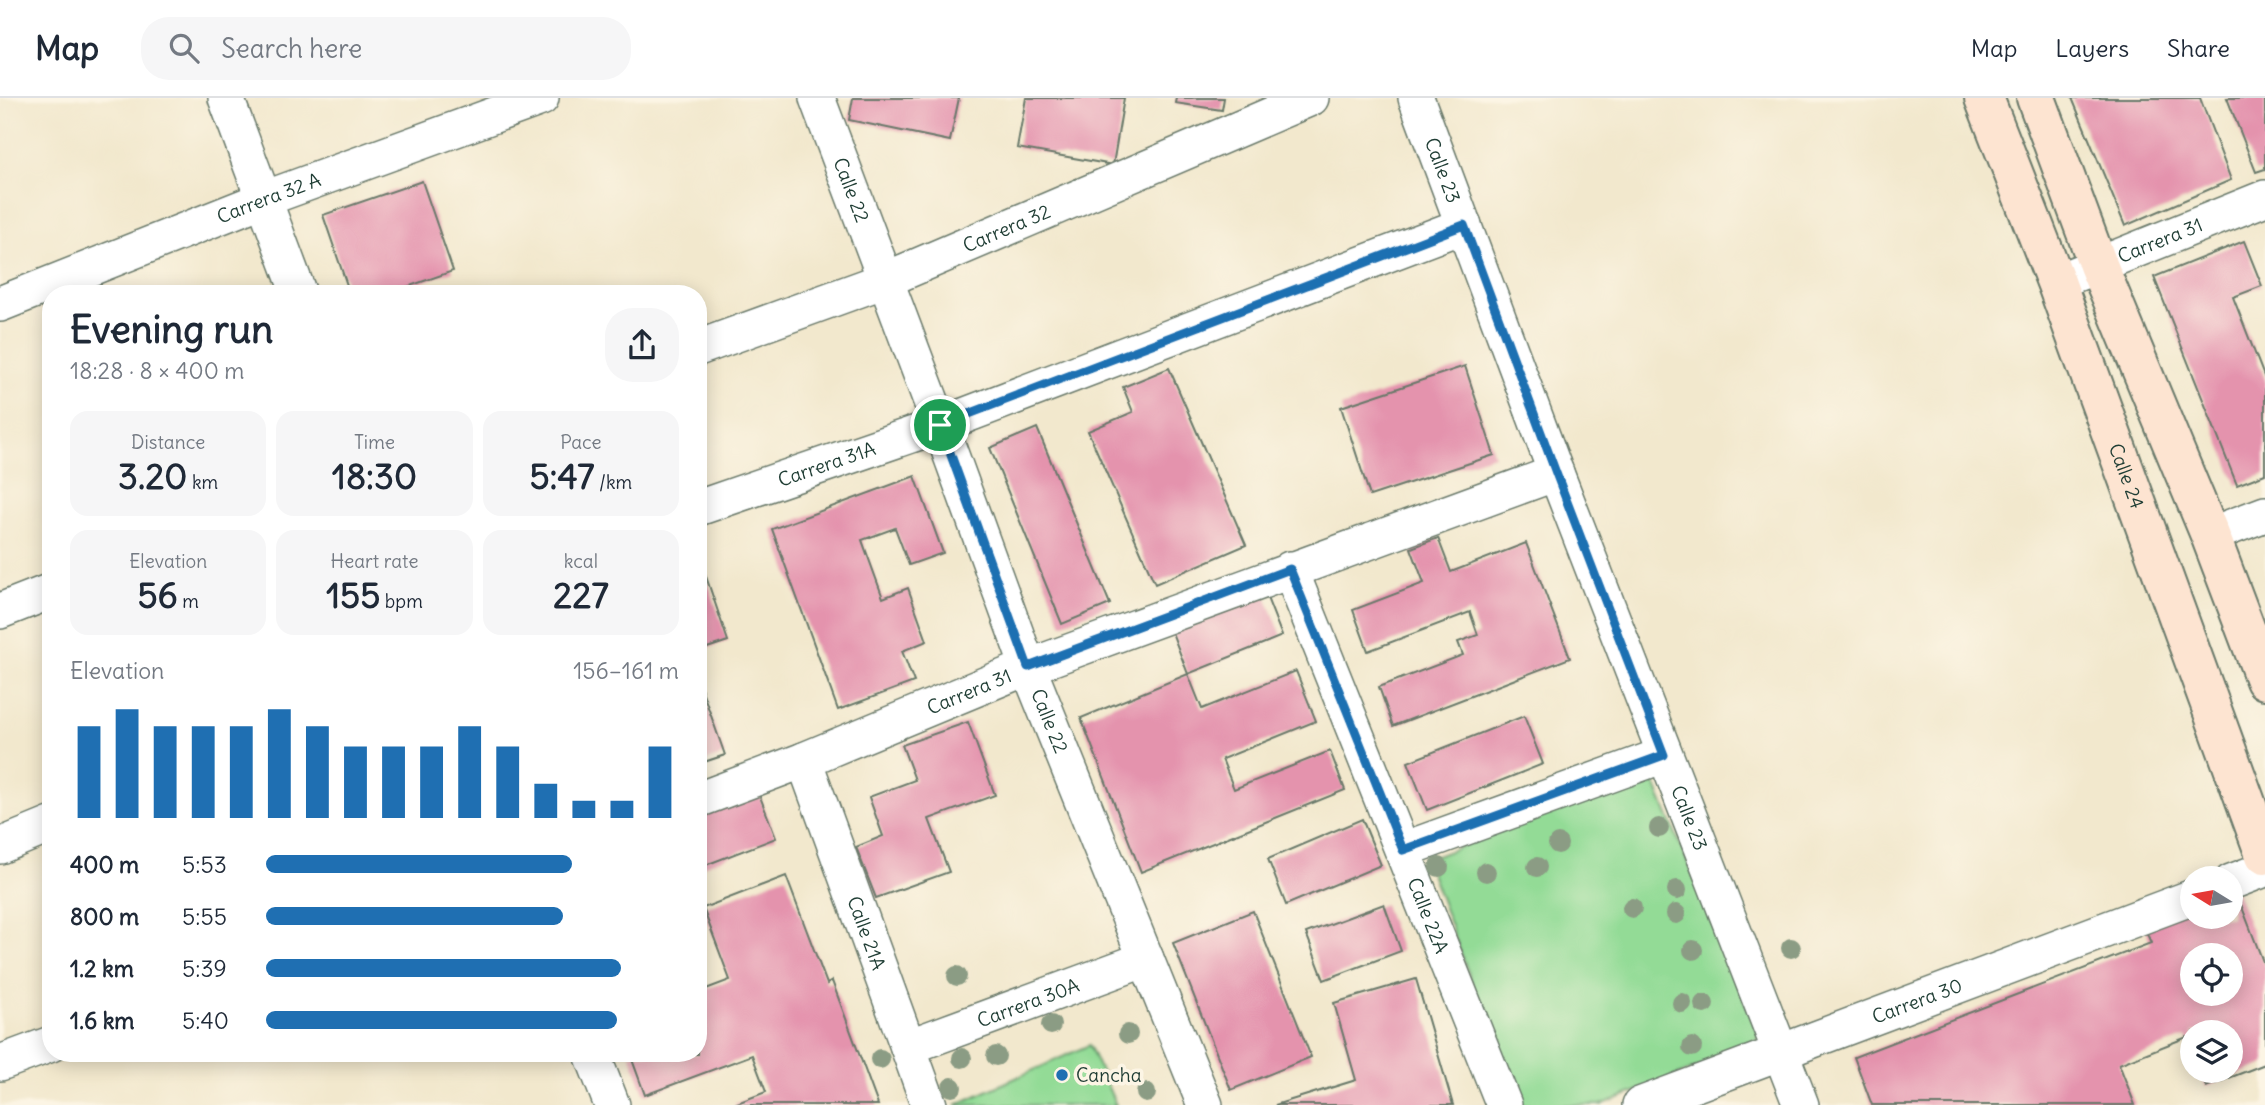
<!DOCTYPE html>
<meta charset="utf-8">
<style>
:root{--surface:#fff;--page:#f6f6f7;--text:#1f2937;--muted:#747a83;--line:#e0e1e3;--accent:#1f6fb2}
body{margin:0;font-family:Delius,sans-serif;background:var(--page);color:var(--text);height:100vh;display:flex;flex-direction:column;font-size:26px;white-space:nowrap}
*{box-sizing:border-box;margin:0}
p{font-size:23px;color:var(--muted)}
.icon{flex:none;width:38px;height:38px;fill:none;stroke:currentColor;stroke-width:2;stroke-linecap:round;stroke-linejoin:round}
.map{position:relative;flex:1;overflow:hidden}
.drawer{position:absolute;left:42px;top:187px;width:665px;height:777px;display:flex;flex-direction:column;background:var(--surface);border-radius:28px;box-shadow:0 4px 18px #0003}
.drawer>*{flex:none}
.needle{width:46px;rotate:281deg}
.tools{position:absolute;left:2180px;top:768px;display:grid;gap:14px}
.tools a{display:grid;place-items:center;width:63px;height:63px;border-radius:50%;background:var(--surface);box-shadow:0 4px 18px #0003;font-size:35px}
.pin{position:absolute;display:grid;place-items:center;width:60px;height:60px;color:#fff;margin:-30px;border:4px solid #fff;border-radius:50%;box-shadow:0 2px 7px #0007}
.round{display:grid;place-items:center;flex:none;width:74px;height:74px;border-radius:28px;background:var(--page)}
.headline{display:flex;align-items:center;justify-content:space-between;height:119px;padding:0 28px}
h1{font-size:38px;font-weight:700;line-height:52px}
.stats{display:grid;grid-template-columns:repeat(3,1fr);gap:10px;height:119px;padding:7px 28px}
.stats div{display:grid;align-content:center;border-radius:18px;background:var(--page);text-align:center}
.stats b{font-size:35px;font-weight:700}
.stats small{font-size:19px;font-weight:400}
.stats p{font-size:19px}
.chart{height:196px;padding:14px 28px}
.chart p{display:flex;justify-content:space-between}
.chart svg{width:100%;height:126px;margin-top:7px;stroke:var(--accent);stroke-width:6}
ul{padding:0 28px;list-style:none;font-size:23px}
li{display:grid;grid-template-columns:112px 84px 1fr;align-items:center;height:52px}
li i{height:18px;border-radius:9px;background:var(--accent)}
header{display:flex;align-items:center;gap:42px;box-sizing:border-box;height:98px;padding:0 35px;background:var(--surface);border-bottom:2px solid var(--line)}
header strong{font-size:33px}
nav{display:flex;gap:38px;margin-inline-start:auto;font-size:24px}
.search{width:490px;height:63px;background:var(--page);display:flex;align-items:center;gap:18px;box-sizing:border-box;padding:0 24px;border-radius:28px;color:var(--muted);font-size:26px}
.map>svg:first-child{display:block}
.green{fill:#93db96;stroke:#598c65;stroke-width:2}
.building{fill:#e493ad;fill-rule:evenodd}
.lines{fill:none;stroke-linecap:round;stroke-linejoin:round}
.street-casing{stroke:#69796a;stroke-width:38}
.secondary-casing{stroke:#69796a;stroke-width:42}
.street{stroke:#fff;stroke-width:35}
.secondary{stroke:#fde4d1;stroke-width:38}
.tree{fill:#8b9c84}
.route-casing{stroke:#fff;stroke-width:14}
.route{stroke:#1f6fb2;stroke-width:9}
.poi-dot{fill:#1f6fb2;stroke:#fcf5e5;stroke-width:2.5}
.labels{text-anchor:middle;stroke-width:7;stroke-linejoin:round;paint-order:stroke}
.street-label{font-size:19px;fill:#1f3d34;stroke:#fcf5e5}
.poi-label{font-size:19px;fill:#1f3d34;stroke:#fcf5e5;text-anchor:start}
</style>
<header>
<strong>Map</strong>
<div class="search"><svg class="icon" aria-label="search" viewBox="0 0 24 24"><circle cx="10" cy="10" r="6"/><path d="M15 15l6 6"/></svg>Search here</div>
<nav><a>Map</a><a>Layers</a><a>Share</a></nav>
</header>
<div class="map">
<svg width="2265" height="1007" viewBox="0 0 2265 1007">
<rect width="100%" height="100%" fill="#fcf5e5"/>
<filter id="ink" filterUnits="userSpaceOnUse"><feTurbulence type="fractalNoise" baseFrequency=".0143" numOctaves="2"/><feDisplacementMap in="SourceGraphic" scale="14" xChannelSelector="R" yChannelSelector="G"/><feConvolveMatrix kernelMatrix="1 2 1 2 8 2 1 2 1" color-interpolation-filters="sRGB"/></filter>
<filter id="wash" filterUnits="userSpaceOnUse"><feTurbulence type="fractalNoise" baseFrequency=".00686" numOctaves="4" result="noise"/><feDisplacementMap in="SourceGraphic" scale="28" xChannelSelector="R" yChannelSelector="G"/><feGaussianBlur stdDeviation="1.57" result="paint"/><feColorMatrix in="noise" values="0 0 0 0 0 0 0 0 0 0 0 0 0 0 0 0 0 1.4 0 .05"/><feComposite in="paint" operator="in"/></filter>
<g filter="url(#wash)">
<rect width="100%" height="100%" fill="#f2e8cd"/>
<g class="green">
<path d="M1641 679 1653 681 1759 937 1753 948 1601 1007H1518L1426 762Z"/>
<path d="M1089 947 1116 1007H956Z"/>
</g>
<g id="blocks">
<g class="building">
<path d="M853 0H959L950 43 849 22Z"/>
<path d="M1026 0H1124L1113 67 1017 50Z"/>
<path d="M1176 0H1224L1222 12 1175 5Z"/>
<path d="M2072 0H2200L2231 82 2125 128Z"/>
<path d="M2227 0H2265V71L2256 74Z"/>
<path d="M422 83 453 173 387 196H350L323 117Z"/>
<path d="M2244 143 2262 188 2233 199 2265 281V376L2237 387 2154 179Z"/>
<path d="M1465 268 1494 357 1370 398 1341 309Z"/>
<path d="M1169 270 1246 447 1155 486 1088 333 1133 314 1123 289Z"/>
<path d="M1037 330 1110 506 1062 526 990 350Z"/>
<path d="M915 378 943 455 909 467 895 430 862 442 883 500 908 490 927 543 902 553 914 584 838 612 772 431Z"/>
<path d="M1438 440 1451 474 1526 445 1570 560 1393 628 1379 589 1463 557 1458 544 1478 537 1470 514 1368 553 1353 512 1424 485 1411 450Z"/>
<path d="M698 455 728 543 698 553Z"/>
<path d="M1262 487 1282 538 1188 576 1168 524Z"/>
<path d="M1296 573 1316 623 1222 661 1234 691 1330 653 1345 692 1141 774 1081 620 1188 576 1202 611Z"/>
<path d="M698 581 725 657 698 666Z"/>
<path d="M1524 618 1543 666 1427 712 1408 664Z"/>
<path d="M968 624 995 697 929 721 949 774 876 800 856 749 883 738 869 699 915 682 902 647Z"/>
<path d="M759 696 776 740 698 770V720Z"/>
<path d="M1362 721 1381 767 1286 807 1268 761Z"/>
<path d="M786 778 827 886 832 883 878 1007H732L766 994 752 957 645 997 630 956H698V894L730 882 703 810Z"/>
<path d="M2235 791 2265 869V966L2206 989 2200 973H2231V934H2193V954L2187 939 2119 966 2135 1007H1872L1854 959 2151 845 2143 826 2193 807V819H2231V792ZM2193 858H2231V896H2193Z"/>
<path d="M1384 806 1401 853 1324 882 1306 835Z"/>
<path d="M1253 813 1311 959 1231 992 1173 845Z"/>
<path d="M1416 881 1453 1007H1275L1356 982 1334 905Z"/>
</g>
</g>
</g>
<g filter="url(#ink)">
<use href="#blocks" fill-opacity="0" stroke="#69796a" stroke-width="2"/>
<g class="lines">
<g class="street-casing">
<g id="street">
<path d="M226 0 299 196"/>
<path id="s1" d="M817 0 940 327 1028 569 1205 1007"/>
<path id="s2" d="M1416 0 1556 375 1801 1007"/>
<path id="s3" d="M2056 184 2265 100"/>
<path id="s4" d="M0 206 264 101 541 0"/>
<path id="s5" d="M698 250 885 182 1311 0"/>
<path id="s6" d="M698 410 940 327 1464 127"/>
<path d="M2210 437 2265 416"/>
<path id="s7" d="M1290 471 1504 1007"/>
<path d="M0 513 51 493"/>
<path id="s8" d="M804 662 929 1007"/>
<path id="s9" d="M698 702 804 662 1028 569 1556 375"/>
<path d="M0 748 51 727"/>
<path d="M1403 752 1664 657"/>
<path d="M2231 784 2265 771"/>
<path id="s10" d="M908 949 1146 861"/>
<path d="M592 956 612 1007"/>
<path d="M0 965 51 946"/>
<path id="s11" d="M1640 1007 2193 799"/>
</g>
</g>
<g class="secondary-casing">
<g id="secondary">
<path id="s12" d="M1984 0 2056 184 2265 757"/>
<path d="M2036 0 2098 167 2210 437 2265 582"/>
</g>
</g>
<use href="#street" class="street"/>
<use href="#secondary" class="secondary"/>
</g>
<g class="tree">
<circle cx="1659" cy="730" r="10"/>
<circle cx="1558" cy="746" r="10"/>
<circle cx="1439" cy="769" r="10"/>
<circle cx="1537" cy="769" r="10"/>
<circle cx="1486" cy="774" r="10"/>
<circle cx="1677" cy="792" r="10"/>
<circle cx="1632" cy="810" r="10"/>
<circle cx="1676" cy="816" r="10"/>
<circle cx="1791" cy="850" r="10"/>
<circle cx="1693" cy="852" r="10"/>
<circle cx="957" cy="878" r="10"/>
<circle cx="1682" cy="905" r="10"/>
<circle cx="1704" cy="906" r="10"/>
<circle cx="1051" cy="927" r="10"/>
<circle cx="1128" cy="936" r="10"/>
<circle cx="1692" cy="949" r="10"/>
<circle cx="996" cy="958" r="10"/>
<circle cx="962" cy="960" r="10"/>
<circle cx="880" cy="961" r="10"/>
<circle cx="952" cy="989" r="10"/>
<circle cx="1146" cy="995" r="10"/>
</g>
</g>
<g class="lines" filter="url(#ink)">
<g class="route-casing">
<path id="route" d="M1464 127 1556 375 1664 657 1403 752 1290 471 1028 569 940 327Z"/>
</g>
<use href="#route" class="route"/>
</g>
<circle class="poi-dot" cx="1062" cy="977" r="7"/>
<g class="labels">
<g class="street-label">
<text dy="7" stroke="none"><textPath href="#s2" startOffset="77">Calle 23</textPath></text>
<text dy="7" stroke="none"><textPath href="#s1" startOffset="98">Calle 22</textPath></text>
<text dy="7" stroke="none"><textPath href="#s4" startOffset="289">Carrera 32 A</textPath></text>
<text dy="7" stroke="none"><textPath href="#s5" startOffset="331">Carrera 32</textPath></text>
<text dy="7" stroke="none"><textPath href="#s3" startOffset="112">Carrera 31</textPath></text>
<text dy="7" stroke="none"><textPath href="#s6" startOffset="136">Carrera 31A</textPath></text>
<text dy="7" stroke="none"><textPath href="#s12" startOffset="404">Calle 24</textPath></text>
<text dy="7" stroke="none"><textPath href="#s9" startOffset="292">Carrera 31</textPath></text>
<text dy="7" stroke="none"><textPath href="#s1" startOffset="665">Calle 22</textPath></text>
<text dy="7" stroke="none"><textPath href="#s2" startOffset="770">Calle 23</textPath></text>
<text dy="7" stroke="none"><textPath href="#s7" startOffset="373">Calle 22A</textPath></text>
<text dy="7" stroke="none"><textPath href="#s8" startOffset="184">Calle 21A</textPath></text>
<text dy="7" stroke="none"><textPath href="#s11" startOffset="296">Carrera 30</textPath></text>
<text dy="7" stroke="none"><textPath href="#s10" startOffset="128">Carrera 30A</textPath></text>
</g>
<g class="poi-label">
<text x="1076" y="984">Cancha</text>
</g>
</g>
</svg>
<div class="tools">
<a><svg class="needle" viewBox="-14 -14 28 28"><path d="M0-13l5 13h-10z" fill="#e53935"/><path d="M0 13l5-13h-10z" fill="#747a83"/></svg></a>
<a><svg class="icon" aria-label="locate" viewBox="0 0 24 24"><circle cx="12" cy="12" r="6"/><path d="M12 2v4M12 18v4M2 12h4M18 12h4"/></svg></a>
<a><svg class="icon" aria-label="layers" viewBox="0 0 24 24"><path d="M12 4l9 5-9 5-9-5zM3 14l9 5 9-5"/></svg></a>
</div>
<div class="pin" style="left:940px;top:327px;background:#1e9e55"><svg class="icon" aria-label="arrive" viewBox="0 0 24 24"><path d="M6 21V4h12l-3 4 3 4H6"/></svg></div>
<section class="drawer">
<div class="headline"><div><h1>Evening run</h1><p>18:28 · 8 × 400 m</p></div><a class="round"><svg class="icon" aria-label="share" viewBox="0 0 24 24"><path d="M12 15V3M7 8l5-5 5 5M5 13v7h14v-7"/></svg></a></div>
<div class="stats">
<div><p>Distance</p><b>3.20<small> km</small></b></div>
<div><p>Time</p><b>18:30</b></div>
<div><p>Pace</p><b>5:47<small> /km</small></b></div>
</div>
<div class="stats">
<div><p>Elevation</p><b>56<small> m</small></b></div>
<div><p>Heart rate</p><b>155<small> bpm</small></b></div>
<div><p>kcal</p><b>227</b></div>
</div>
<div class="chart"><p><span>Elevation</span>156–161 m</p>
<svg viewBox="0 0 160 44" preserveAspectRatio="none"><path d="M5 44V12M15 44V6M25 44V12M35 44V12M45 44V12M55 44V6M65 44V12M75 44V19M85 44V19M95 44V19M105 44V12M115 44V19M125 44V32M135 44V38M145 44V38M155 44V19"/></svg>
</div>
<ul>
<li><b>400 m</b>5:53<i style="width:74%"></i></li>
<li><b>800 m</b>5:55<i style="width:72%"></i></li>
<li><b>1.2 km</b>5:39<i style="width:86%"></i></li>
<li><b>1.6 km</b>5:40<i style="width:85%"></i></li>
</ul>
</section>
</div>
